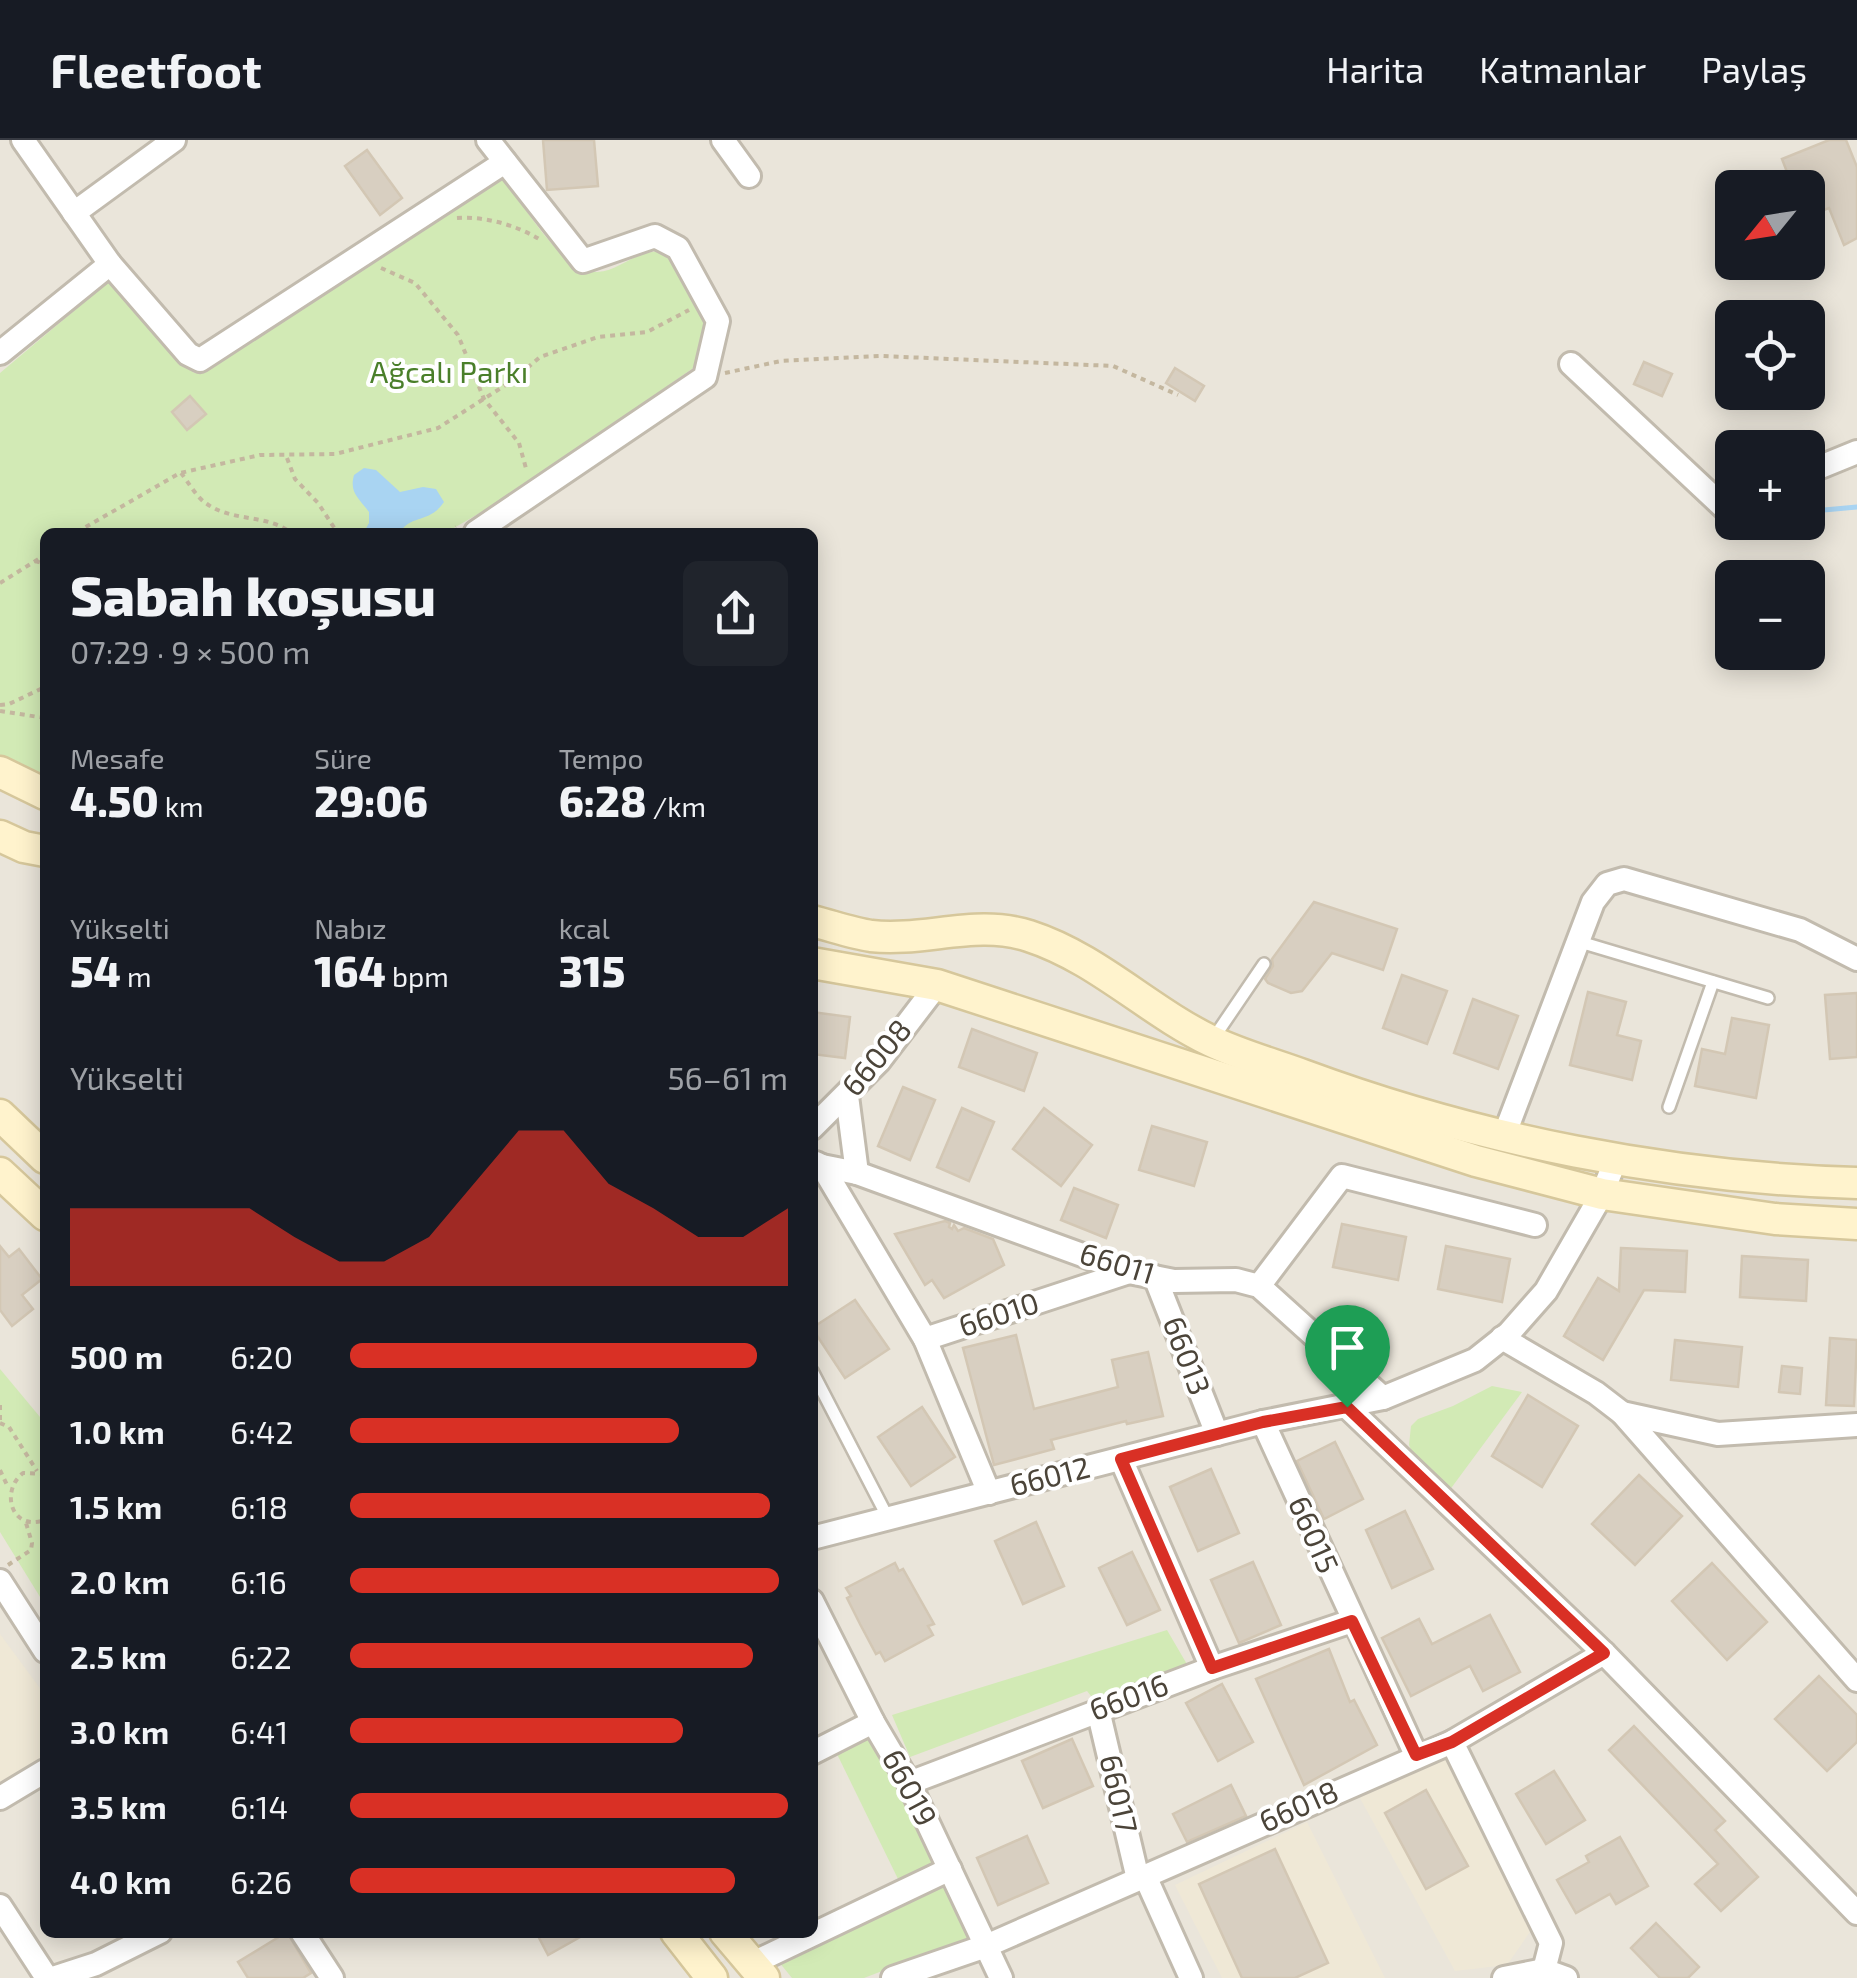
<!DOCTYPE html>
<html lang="tr">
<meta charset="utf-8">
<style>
:root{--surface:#171b24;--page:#20242c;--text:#f1f3f6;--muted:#9ea1a6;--line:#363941;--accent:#d93025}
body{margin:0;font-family:"Exo 2",sans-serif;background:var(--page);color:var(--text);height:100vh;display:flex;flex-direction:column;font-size:38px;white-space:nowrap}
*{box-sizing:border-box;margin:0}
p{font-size:32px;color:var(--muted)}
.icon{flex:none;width:55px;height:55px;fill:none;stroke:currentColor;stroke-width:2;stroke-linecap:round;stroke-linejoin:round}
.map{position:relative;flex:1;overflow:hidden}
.details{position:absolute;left:40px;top:388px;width:778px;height:1410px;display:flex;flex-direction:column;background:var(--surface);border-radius:15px;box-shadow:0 5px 25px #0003}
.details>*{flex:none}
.needle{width:65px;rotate:240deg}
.fabs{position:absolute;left:1715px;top:30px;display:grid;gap:20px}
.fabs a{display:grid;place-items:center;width:110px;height:110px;border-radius:15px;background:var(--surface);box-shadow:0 5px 25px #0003;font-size:50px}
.pin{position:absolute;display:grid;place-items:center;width:85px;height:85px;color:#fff;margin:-102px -42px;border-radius:50% 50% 50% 0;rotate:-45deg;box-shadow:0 0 10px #0007}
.pin .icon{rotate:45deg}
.round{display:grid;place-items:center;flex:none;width:105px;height:105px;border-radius:15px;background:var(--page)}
.overview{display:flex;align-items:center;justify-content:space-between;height:170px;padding:0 30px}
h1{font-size:55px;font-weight:800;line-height:75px}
.stats{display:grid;grid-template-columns:repeat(3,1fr);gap:15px;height:170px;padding:10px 30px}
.stats div{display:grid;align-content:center}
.stats b{font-size:42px;font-weight:800}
.stats small{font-size:28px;font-weight:400}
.stats p{font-size:28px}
.chart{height:280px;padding:20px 30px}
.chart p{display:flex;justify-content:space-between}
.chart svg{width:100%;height:180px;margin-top:10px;fill:var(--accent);opacity:.7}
ul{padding:0 30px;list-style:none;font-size:32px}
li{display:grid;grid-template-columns:160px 120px 1fr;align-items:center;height:75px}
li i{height:25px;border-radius:12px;background:var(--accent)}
header{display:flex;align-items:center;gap:60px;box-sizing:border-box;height:140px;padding:0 50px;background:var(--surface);border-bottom:2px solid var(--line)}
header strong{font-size:48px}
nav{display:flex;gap:55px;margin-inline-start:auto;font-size:35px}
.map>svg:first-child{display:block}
.residential{fill:#eae5da;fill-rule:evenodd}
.education{fill:#efe8d6}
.green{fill:#d2eab5}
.water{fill:#a9d4f2}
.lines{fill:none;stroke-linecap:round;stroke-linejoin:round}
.stream{stroke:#a9d4f2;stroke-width:5}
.building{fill:#d8cfc1;stroke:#d3c7b4;stroke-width:2.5}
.lane-casing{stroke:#c2bbae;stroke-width:16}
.street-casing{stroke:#c2bbae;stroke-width:28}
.secondary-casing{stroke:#d6c79b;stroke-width:35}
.path{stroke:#c4b79f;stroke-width:4;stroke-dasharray:5 5;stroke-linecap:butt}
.lane{stroke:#fff;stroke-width:11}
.street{stroke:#fff;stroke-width:22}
.secondary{stroke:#fff3cd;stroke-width:30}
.route-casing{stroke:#fff;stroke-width:20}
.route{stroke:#d93025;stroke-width:12}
.labels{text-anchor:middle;stroke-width:8;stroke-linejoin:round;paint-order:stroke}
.park-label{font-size:30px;fill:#4a7f2a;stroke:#fff}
.street-label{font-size:30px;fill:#4b4439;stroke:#fff}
</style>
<header>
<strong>Fleetfoot</strong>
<nav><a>Harita</a><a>Katmanlar</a><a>Paylaş</a></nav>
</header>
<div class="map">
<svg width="1857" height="1838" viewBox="0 0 1857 1838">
<rect width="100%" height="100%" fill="#f6f3ec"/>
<path class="residential" d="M0 0H1857V1838H0ZM1732 48H1808V122H1732ZM1732 178H1808V252H1732ZM1732 308H1808V382H1732ZM45 392H812V1792H45ZM1732 438H1808V512H1732Z"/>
<g class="education">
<path d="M0 1494 45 1555V1619L0 1648Z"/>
<path d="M1442 1607 1532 1789 1507 1825 1455 1831 1355 1649Z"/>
<path d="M1307 1682 1385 1838H1222L1175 1745Z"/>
</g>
<g class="green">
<path d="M501 34C520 60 561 132 597 132 622 131 635 107 671 112L705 181 696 226 523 348 447 392H45V636L0 615V233L113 138 194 233Z"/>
<path d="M0 1229 45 1283V1465L0 1392Z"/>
<path d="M1492 1246 1522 1252 1449 1351 1415 1319 1409 1305 1411 1286 1418 1279 1453 1266Z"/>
<path d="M1167 1490 1188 1526 1094 1560 1087 1551 910 1617 892 1575Z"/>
<path d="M871 1597 935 1723 899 1741 837 1614Z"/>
<path d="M941 1741 968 1798 864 1838H792L779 1822Z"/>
</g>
<path class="water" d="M364 328 376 330 400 352 423 347 436 349 444 362C429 384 412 374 400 392H364L369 383V372C359 358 349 353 354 335Z"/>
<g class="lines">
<path class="stream" d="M1813 371 1857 367"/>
</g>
<g class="building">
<path d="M543 0H594L598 46 547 50Z"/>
<path d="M1829 0H1846L1857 27V98L1844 105 1829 68 1816 73 1803 40 1792 45 1782 19Z"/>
<path d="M367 10 402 58 380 75 345 26Z"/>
<path d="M1644 222 1672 234 1662 256 1634 244Z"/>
<path d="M1175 228 1204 246 1195 261 1166 243Z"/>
<path d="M190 256 206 274 187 290 172 272Z"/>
<path d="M1314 762 1397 789 1383 830 1332 813 1302 851 1291 853 1268 843 1265 839 1273 826 1272 819Z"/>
<path d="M1402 835 1447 851 1427 904 1383 888Z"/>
<path d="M1588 852 1626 862 1617 895 1641 901 1632 940 1570 925Z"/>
<path d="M1857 853V917L1830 919 1825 855Z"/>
<path d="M1473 859 1518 876 1498 929 1454 913Z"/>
<path d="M812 872 850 877 845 918 812 914Z"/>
<path d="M1732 878 1769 885 1756 958 1695 946 1702 909 1725 914Z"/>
<path d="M972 889 1037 913 1024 951 959 927Z"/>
<path d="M903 947 935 960 910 1020 878 1006Z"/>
<path d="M962 968 994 982 969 1041 937 1027Z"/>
<path d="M1044 968 1092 1005 1061 1046 1013 1009Z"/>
<path d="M1152 986 1207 1002 1194 1046 1139 1030Z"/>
<path d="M1074 1048 1118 1065 1106 1098 1061 1080Z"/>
<path d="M945 1081 950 1083 949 1087 952 1089 954 1085 958 1091 964 1088 993 1099 1004 1125 944 1158 932 1140 925 1145 895 1094Z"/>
<path d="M1342 1084 1406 1097 1398 1140 1333 1127Z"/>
<path d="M0 1106 9 1117 19 1109 42 1139 22 1155 33 1169 12 1186 0 1170Z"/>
<path d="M1446 1106 1510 1119 1502 1162 1438 1149Z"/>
<path d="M1621 1108 1687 1111 1685 1152 1644 1150 1603 1220 1564 1196 1598 1138 1619 1151Z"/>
<path d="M1742 1116 1808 1120 1806 1161 1740 1157Z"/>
<path d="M855 1160 889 1209 845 1238 812 1188Z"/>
<path d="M1016 1195 1034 1269 1118 1247 1112 1220 1148 1212 1163 1276 1127 1284 1126 1281 1051 1300 1054 1309 994 1325 963 1208Z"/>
<path d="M1830 1198 1857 1200 1854 1266 1826 1265Z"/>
<path d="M1675 1200 1742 1207 1738 1247 1671 1240Z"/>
<path d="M1782 1226 1802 1228 1800 1254 1779 1252Z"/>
<path d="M1528 1255 1578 1286 1542 1347 1492 1316Z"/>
<path d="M922 1267 955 1317 911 1346 878 1297Z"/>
<path d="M1335 1302 1363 1359 1324 1379 1297 1321Z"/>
<path d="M1211 1329 1239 1393 1198 1411 1170 1347Z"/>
<path d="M1639 1335 1682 1376 1635 1425 1592 1384Z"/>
<path d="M1405 1371 1433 1429 1392 1448 1366 1390Z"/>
<path d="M1036 1382 1064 1446 1023 1464 995 1401Z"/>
<path d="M1132 1412 1160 1470 1127 1485 1099 1428Z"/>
<path d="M1253 1422 1281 1485 1239 1503 1211 1440Z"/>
<path d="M895 1423 899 1431 903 1429 934 1484 928 1486 933 1495 885 1521 880 1512 876 1514 860 1484 847 1458 851 1456 846 1448Z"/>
<path d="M1712 1423 1767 1482 1727 1520 1672 1461Z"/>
<path d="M1490 1475 1520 1532 1483 1551 1470 1526 1411 1556 1382 1498 1419 1479 1432 1504Z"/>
<path d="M1329 1509 1350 1562 1354 1560 1377 1605 1304 1645 1256 1539Z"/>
<path d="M1819 1536 1857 1575V1602L1827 1631 1775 1579Z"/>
<path d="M1222 1544 1253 1602 1218 1621 1186 1563Z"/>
<path d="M1634 1586 1725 1681 1715 1690 1758 1737 1721 1771 1695 1744 1718 1724 1609 1610Z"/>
<path d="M1072 1599 1093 1646 1043 1668 1022 1621Z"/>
<path d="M1554 1631 1585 1680 1546 1704 1516 1654Z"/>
<path d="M1231 1645 1246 1676 1187 1702 1173 1674Z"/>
<path d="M1426 1650 1468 1726 1426 1749 1385 1673Z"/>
<path d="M1027 1696 1048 1743 998 1765 977 1718Z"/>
<path d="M1620 1697 1648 1746 1616 1764 1610 1754 1576 1773 1557 1740 1589 1722 1586 1716Z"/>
<path d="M1275 1709 1328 1823 1295 1838H1242L1199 1744Z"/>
<path d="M1656 1783 1699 1827 1688 1838H1660L1631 1808Z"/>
<path d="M287 1792 311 1833 303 1838H248L238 1822Z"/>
<path d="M536 1792H589L548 1815Z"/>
</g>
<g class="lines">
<g class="lane-casing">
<g id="lane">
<path d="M1580 802 1768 858"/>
<path d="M1213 899 1264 824"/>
<path d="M1669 967 1713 842"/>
<path d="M812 1231 888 1378"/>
</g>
</g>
<g class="street-casing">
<g id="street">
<path d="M23 0 110 124 188 214 200 220 505 22"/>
<path d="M723 0 749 36"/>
<path d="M74 73 174 0"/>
<path d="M0 213 110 124"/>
<path d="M1571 224 1732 375"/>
<path d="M1808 332 1857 312"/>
<path d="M476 392 705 237 718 181 678 108 655 96 583 121 488 0"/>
<path d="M847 956 857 1033"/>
<path d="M812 988 879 921 937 845"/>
<path d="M1504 996 1593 762 1607 744 1624 739 1800 790 1857 819"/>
<path d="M816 1023 822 1026 925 1199 989 1353"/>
<path d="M822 1026 857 1033 1129 1132 1174 1141 1236 1140 1259 1146 1383 1258"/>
<path d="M1155 1137 1217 1294"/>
<path d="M1259 1146 1342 1036 1535 1085"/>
<path d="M1502 1198 1596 1253 1622 1273 1857 1540"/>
<path d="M925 1199 1129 1132"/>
<path d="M1347 1267 1604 1513 1857 1773"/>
<path d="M1622 1273 1718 1294 1857 1285"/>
<path d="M1263 1282 1416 1615"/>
<path d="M1121 1319 1212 1528"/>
<path d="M812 1398 1263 1282 1383 1258 1475 1220 1509 1193 1546 1151 1602 1054 1616 1019"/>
<path d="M0 1441 45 1511"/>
<path d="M812 1461 873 1582 909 1643 1001 1838"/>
<path d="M1098 1570 1138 1739"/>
<path d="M1452 1602 1551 1803 1544 1830"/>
<path d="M812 1613 873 1582"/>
<path d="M909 1643 1212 1528 1352 1481"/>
<path d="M0 1658 45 1631"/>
<path d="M1145 1736 1191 1838"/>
<path d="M0 1766 47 1838"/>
<path d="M302 1792 332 1838"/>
<path d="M751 1824 950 1729"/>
<path d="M53 1838 96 1824 160 1792"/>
<path d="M893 1838 986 1806 1452 1602 1604 1513"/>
<path d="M1504 1838 1544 1830 1566 1838"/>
</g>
</g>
<g class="secondary-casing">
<g id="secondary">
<path d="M0 632 45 654"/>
<path d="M0 696 24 707 45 711"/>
<path d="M812 781C832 786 852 793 871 796 924 802 977 779 1029 796 1097 818 1147 870 1211 901 1240 915 1273 924 1303 935 1479 1000 1669 1038 1857 1043"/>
<path d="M812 823 937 845 1476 1021 1602 1054 1775 1079 1857 1084"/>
<path d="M0 975 45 1018"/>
<path d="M0 1033 45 1075"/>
<path d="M676 1792 712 1838"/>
<path d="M725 1792 764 1838"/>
</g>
</g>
<g class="path">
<path d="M457 78C484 76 516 85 539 99"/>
<path d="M381 128 415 143 458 195 484 259 519 303 527 332"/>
<path d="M725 233 781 221 881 216 1113 226 1178 255"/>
<path d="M287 318 295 339 318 363 337 392"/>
<path d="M181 333C189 343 197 358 207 364 233 382 266 374 290 392"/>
<path d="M77 392 180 333 260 315 335 314 438 288 512 241 540 217 598 197 647 192 689 170"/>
<path d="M447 392 456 387"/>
<path d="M35 421 45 424"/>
<path d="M0 443 45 415"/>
<path d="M0 565 9 564 45 547"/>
<path d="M0 571 45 578"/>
<path d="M0 1265V1280"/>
<path d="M0 1283 9 1287 37 1331"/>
<path d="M0 1330 8 1347"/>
<path d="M45 1334 23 1333C0 1351 11 1392 45 1380"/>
<path d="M8 1425 31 1410 32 1403 26 1383"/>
</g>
<use href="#lane" class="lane"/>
<use href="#street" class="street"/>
<use href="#secondary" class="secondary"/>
</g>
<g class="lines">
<g class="route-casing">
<path id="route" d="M1347 1267 1604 1513 1452 1602 1416 1615 1352 1481 1212 1528 1121 1319 1263 1282Z"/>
</g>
<use href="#route" class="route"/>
</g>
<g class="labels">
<g class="park-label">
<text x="449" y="243">Ağcalı Parkı</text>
</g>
<g class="street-label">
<text transform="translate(877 918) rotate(-50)" y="10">66008</text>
<text transform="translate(1117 1124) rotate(17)" y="10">66011</text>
<text transform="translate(999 1175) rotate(-18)" y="10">66010</text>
<text transform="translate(1186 1216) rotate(69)" y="10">66013</text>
<text transform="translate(1050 1337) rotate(-14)" y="10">66012</text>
<text transform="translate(1313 1395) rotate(66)" y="10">66015</text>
<text transform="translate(1129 1558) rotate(-20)" y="10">66016</text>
<text transform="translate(909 1648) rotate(62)" y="10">66019</text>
<text transform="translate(1118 1654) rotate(77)" y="10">66017</text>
<text transform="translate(1299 1667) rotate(-24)" y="10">66018</text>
</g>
</g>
</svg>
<div class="fabs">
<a><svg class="needle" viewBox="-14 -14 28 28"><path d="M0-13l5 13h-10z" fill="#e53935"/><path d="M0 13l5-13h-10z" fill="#9ea1a6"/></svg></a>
<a><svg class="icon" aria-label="locate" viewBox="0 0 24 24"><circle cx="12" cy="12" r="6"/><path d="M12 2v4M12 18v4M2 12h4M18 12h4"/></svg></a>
<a>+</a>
<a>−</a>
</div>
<div class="pin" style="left:1347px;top:1267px;background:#1e9e55"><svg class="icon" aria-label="arrive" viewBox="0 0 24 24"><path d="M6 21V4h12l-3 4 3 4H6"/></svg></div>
<section class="details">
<div class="overview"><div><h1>Sabah koşusu</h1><p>07:29 · 9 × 500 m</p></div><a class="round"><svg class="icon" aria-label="share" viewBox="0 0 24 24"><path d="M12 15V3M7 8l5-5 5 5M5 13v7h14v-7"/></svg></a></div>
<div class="stats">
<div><p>Mesafe</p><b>4.50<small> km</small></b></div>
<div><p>Süre</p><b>29:06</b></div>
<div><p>Tempo</p><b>6:28<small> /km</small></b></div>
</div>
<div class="stats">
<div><p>Yükselti</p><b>54<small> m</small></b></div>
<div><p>Nabız</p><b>164<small> bpm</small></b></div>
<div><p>kcal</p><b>315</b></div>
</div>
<div class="chart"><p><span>Yükselti</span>56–61 m</p>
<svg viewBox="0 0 160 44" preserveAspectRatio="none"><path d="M0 44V25L10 25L20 25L30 25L40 25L50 32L60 38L70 38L80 32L90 19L100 6L110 6L120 19L130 25L140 32L150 32L160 25V44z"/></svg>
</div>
<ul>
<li><b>500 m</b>6:20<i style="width:93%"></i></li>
<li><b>1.0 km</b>6:42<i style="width:75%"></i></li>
<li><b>1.5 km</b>6:18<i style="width:96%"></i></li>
<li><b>2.0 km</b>6:16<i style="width:98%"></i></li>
<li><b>2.5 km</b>6:22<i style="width:92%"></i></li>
<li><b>3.0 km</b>6:41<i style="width:76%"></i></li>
<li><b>3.5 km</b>6:14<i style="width:100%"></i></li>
<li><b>4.0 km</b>6:26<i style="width:88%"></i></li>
</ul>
</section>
</div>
